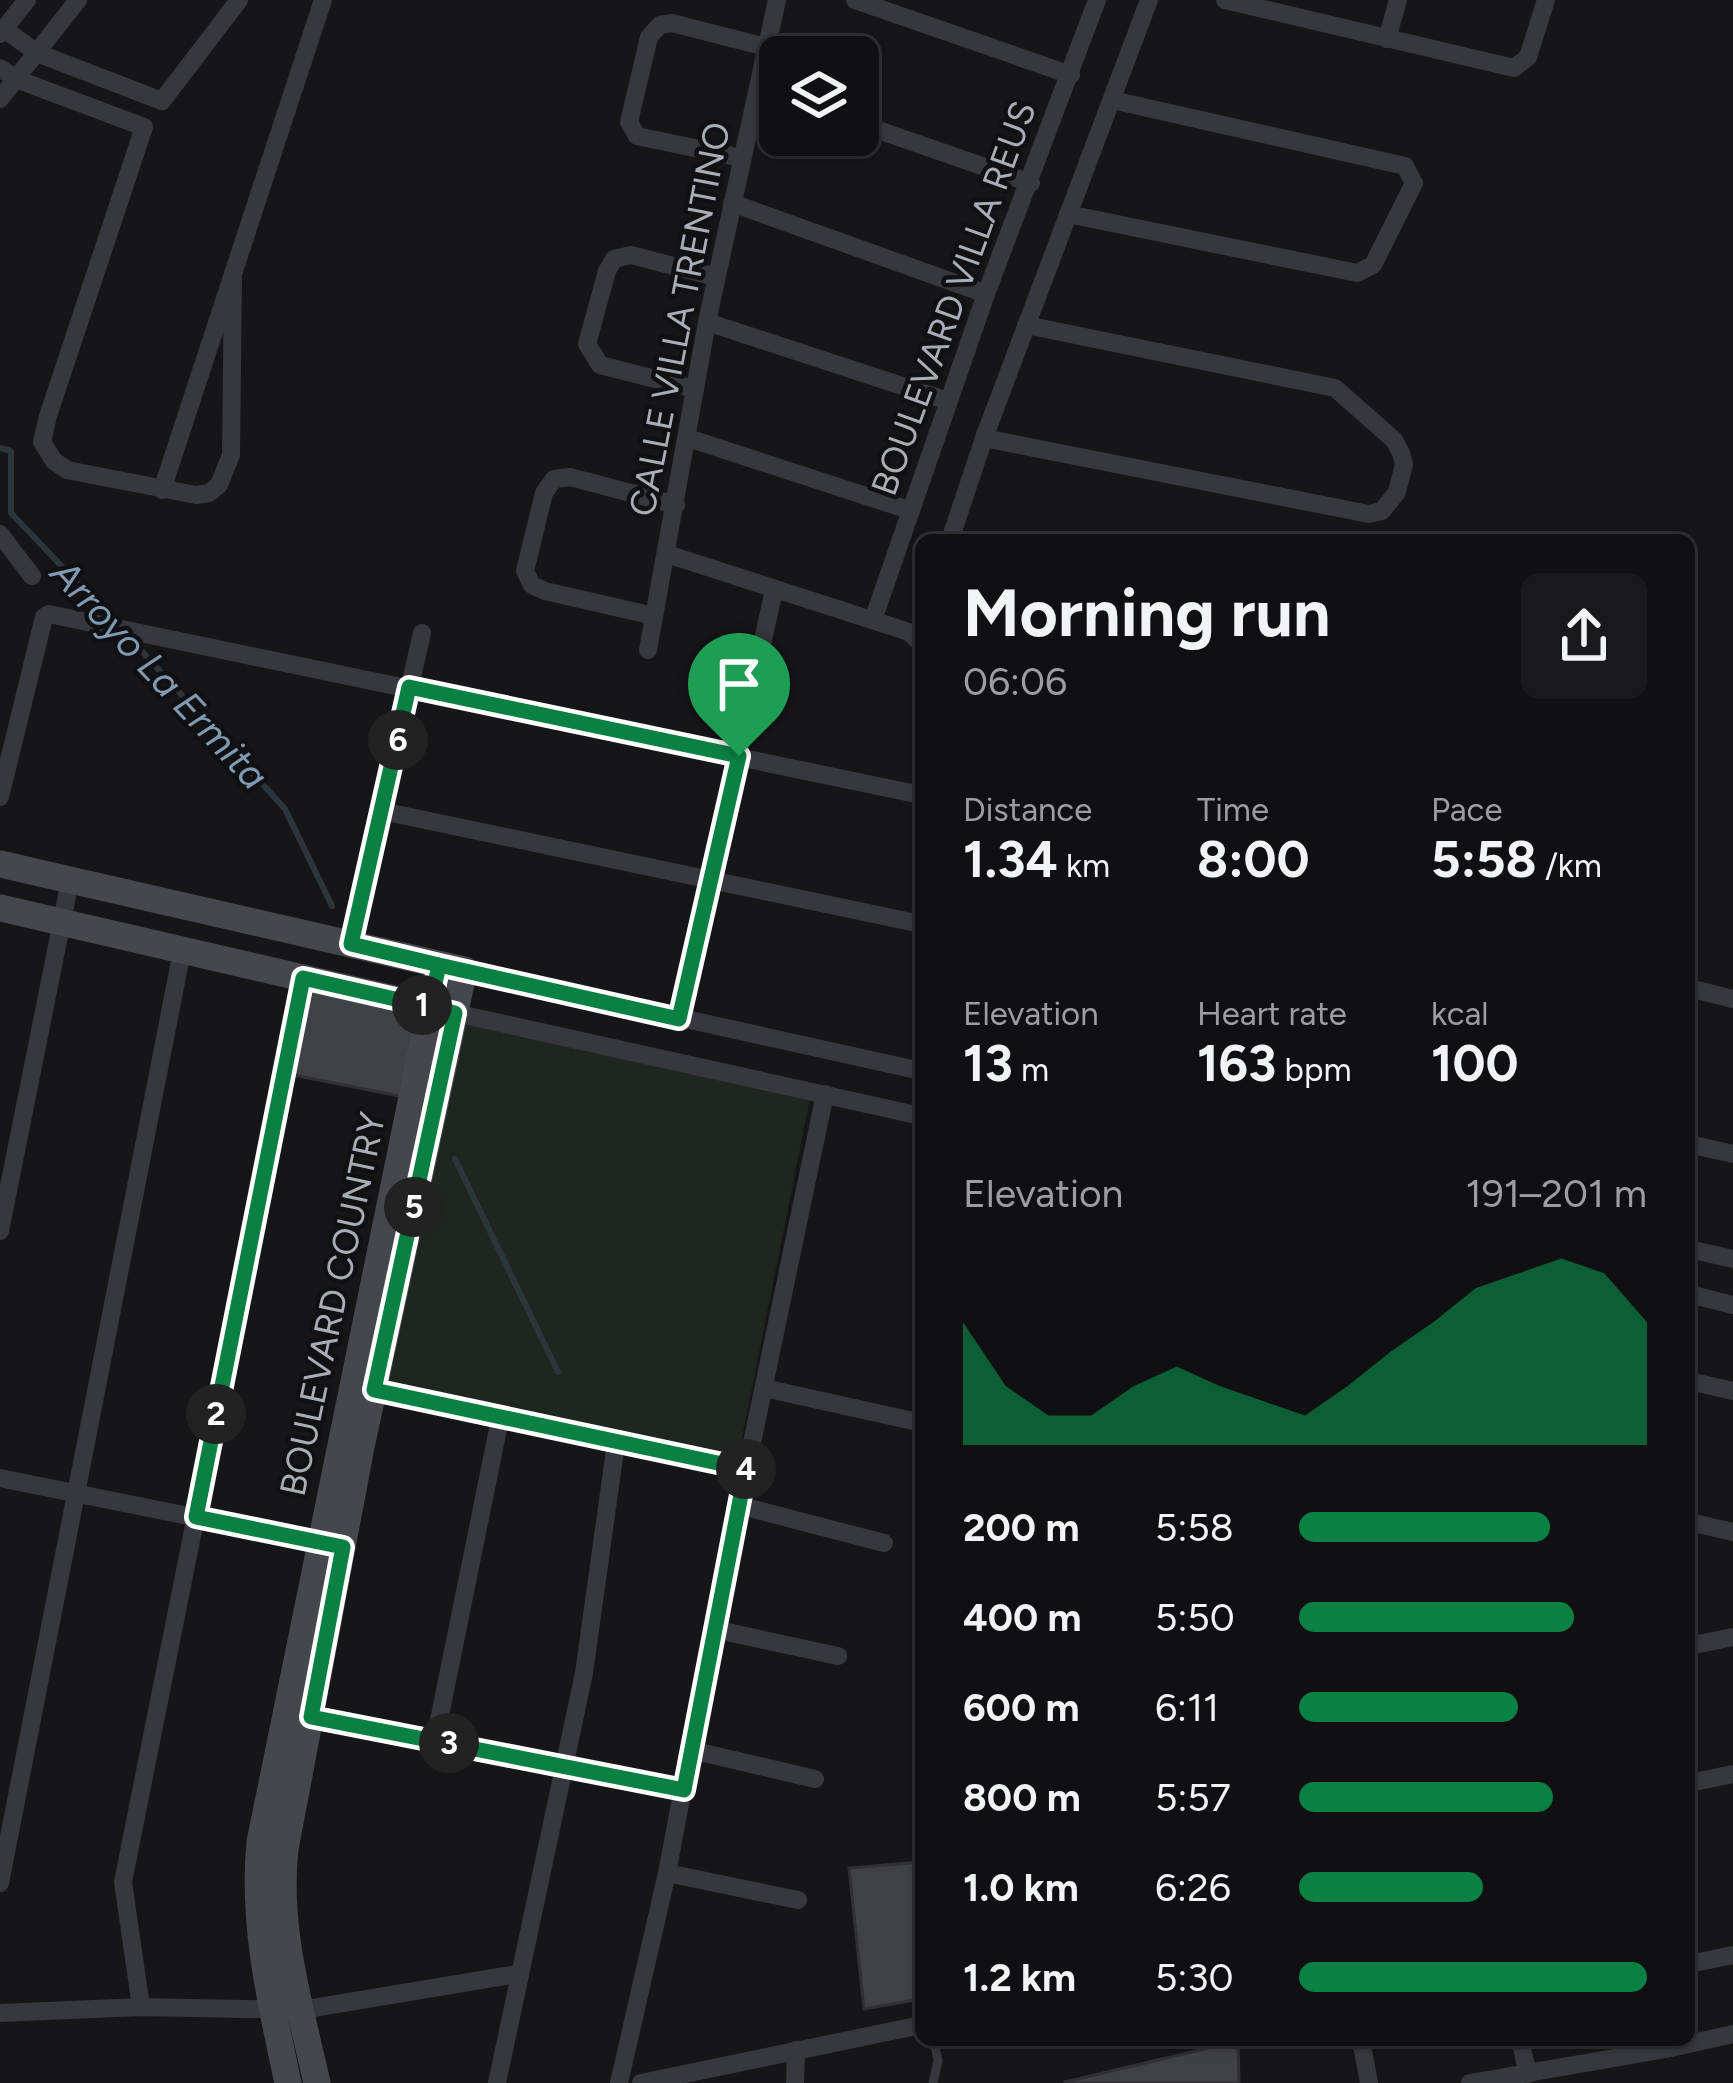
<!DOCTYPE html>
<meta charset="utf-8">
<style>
:root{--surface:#101012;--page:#19191b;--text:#f1f3f6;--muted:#9c9d9f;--line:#303032;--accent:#0b8043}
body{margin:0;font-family:Figtree,sans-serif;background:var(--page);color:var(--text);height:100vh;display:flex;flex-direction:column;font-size:45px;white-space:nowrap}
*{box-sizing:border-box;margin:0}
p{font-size:39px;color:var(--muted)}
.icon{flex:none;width:66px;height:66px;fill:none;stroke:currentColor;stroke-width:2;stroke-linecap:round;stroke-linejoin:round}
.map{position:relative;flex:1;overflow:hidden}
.drawer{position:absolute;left:915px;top:534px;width:780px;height:1512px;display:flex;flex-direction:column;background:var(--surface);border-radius:18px;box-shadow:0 3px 9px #0004,0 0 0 3px var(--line)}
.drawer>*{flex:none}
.fabs{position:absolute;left:759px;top:36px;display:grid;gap:24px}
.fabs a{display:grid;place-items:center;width:120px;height:120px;border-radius:18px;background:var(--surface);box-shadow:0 3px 9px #0004,0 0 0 3px var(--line);font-size:60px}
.pin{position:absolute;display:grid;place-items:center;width:102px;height:102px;color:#fff;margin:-123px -51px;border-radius:50% 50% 50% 0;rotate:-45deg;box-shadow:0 0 12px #0007}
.pin .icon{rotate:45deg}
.km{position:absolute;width:60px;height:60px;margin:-30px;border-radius:50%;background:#222;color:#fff;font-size:33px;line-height:60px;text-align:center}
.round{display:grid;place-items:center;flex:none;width:126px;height:126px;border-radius:18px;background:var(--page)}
.summary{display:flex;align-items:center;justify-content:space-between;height:204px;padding:0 48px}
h1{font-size:66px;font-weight:700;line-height:90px}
.figures{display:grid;grid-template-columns:repeat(3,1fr);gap:18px;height:204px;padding:12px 48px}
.figures div{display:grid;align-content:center}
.figures b{font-size:51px;font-weight:700}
.figures small{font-size:33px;font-weight:400}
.figures p{font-size:33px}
.chart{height:336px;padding:24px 48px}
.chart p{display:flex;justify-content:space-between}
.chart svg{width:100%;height:216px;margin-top:12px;fill:var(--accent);opacity:.7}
ul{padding:0 48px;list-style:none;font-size:39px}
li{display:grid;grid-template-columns:192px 144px 1fr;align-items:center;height:90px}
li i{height:30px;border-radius:15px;background:var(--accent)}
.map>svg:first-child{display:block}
.green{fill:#1e261f}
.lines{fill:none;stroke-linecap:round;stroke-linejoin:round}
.stream{stroke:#2c353c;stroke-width:6}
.building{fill:#404145;stroke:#303034;stroke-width:3}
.lane{stroke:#37383d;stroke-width:9}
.street{stroke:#37383d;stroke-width:18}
.secondary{stroke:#45474d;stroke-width:27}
.route-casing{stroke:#fff;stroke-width:24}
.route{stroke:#0b8043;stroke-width:15}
.labels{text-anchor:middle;stroke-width:9;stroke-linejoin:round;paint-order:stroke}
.street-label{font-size:36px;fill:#a8adb8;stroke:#111113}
.water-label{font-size:39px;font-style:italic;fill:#7f9bb3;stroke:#111113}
</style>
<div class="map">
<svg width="1733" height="2083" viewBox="0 0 1733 2083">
<rect width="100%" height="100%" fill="#161618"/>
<path class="green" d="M460 1022 810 1099 738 1458 382 1383Z"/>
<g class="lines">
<g class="stream">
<path d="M0 448 11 451V513L113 620"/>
<path d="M130 638 285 809 332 906"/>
<path d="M455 1159 558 1372"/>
</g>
</g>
<g class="building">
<path d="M305 983 420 1009 404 1097 288 1074Z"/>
<path d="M921 1862V1999L864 2009 849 1868Z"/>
<path d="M1238 2041 1239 2083H1065V2082Z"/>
</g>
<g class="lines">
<path class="lane" d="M933 2083 938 2061 934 2040"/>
<g class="street">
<path d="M855 0 1071 75"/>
<path d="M1225 0 1514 68 1528 57 1546 0"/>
<path d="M4 29 37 53 162 101 239 0"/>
<path d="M0 34 27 0"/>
<path d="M1387 39 1398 0"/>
<path d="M0 68 16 79 144 127 48 416 42 442 54 461 67 470 196 495 209 493 219 485 231 455 233 276"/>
<path d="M0 99 78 0"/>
<path d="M858 123 1031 183"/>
<path d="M742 158 637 136 629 122 649 37 660 25 672 23 766 47"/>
<path d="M732 203 986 294"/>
<path d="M1068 214 1357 273 1373 265 1414 183 1405 166 1112 100"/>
<path d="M707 322 948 401"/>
<path d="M695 389 600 365 587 344 607 271 614 259 631 255 716 277"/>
<path d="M688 438 909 510"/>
<path d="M984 438 1369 514 1382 511 1397 492 1404 464 1401 453 1394 440 1335 388 1026 325"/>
<path d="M162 490 323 0"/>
<path d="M0 534 32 576"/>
<path d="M950 540 984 438 1149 0"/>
<path d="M667 554 909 632 921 643"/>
<path d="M654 616 545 591 532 585 525 571 544 493 554 479 570 477 676 505"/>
<path d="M873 620 986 294 1097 0"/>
<path d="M648 650 707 322 777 0"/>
<path d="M0 797 44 617 49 614 921 795"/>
<path d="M382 811 921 924"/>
<path d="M351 945 422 633"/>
<path d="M464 970 921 1071"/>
<path d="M1689 988 1733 999"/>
<path d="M455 1013 921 1116"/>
<path d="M679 1019 774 590"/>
<path d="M1689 1144 1733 1154"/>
<path d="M0 1231 70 881"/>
<path d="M1689 1249 1733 1259"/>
<path d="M1689 1294 1733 1305"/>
<path d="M1689 1381 1733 1391"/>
<path d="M764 1388 913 1421"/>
<path d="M374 1390 746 1469"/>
<path d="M0 1478 332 1545"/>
<path d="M738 1505 884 1543"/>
<path d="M1689 1522 1733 1532"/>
<path d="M713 1629 838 1656"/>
<path d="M1689 1646 1733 1637"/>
<path d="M312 1716 684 1790"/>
<path d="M435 1740 500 1419"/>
<path d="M691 1750 815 1779"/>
<path d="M1689 1783 1733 1774"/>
<path d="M667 1873 798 1900"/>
<path d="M0 1883 182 951"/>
<path d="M1689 1964 1733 1955"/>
<path d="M141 2007 123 1882 303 978"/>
<path d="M0 2013 141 2007 301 2010 517 1974"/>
<path d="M1361 2040 1369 2083"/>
<path d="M1520 2040 1528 2074"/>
<path d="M1666 2049 1733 2034"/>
<path d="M497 2083 584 1673 616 1443"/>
<path d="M619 2083 667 1873 713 1629 825 1094"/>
<path d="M641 2083 921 2025"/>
<path d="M795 2083 796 2050"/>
<path d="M1470 2083 1666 2049 1664 2040"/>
</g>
<g class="secondary">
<path d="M0 864 464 970 361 1447 285 1849C276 1928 300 2006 317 2083"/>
<path d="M0 908 446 1011"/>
<path d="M288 2083C271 2003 252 1924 260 1842L439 965"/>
</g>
</g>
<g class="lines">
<g class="route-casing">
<path id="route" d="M739 756 679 1019 439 965 430 1007 303 978 196 1517 343 1547 311 1717 684 1790 746 1469 374 1390 455 1013 430 1007 439 965 351 944 409 687 739 756"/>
</g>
<use href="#route" class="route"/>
</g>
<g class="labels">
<g class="street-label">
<text transform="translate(953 298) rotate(-70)" y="13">BOULEVARD VILLA REUS</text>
<text transform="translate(679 319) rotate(-79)" y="13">CALLE VILLA TRENTINO</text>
<text transform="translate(332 1304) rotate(-78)" y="13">BOULEVARD COUNTRY</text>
</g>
<g class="water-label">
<text transform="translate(160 674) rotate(47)" y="14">Arroyo La Ermita</text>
</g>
</g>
</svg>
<div class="fabs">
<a><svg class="icon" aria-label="layers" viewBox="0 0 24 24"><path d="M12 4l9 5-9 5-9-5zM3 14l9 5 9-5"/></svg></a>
</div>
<div class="pin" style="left:739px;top:756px;background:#1e9e55"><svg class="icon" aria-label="arrive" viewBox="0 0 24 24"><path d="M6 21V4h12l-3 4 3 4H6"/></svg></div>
<b class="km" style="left:422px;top:1005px">1</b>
<b class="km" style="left:216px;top:1414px">2</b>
<b class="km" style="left:449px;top:1743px">3</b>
<b class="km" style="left:746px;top:1469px">4</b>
<b class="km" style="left:414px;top:1207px">5</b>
<b class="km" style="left:398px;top:740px">6</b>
<section class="drawer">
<div class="summary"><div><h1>Morning run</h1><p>06:06</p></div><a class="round"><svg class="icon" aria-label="share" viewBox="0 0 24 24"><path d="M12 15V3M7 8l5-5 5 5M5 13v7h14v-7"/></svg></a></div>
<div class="figures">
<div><p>Distance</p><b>1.34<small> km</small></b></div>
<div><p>Time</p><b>8:00</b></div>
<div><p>Pace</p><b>5:58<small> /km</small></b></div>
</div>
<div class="figures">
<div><p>Elevation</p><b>13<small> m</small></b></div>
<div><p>Heart rate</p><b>163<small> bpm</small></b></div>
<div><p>kcal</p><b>100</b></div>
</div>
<div class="chart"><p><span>Elevation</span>191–201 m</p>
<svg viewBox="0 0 160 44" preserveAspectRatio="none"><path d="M0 44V19L10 32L20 38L30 38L40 32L50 28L60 32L70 35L80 38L90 32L100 25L110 19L120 12L130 9L140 6L150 9L160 19V44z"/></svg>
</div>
<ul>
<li><b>200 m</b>5:58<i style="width:72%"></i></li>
<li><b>400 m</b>5:50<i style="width:79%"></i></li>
<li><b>600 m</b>6:11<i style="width:63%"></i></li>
<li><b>800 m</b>5:57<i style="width:73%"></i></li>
<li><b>1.0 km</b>6:26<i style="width:53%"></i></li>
<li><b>1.2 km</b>5:30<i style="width:100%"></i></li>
</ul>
</section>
</div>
